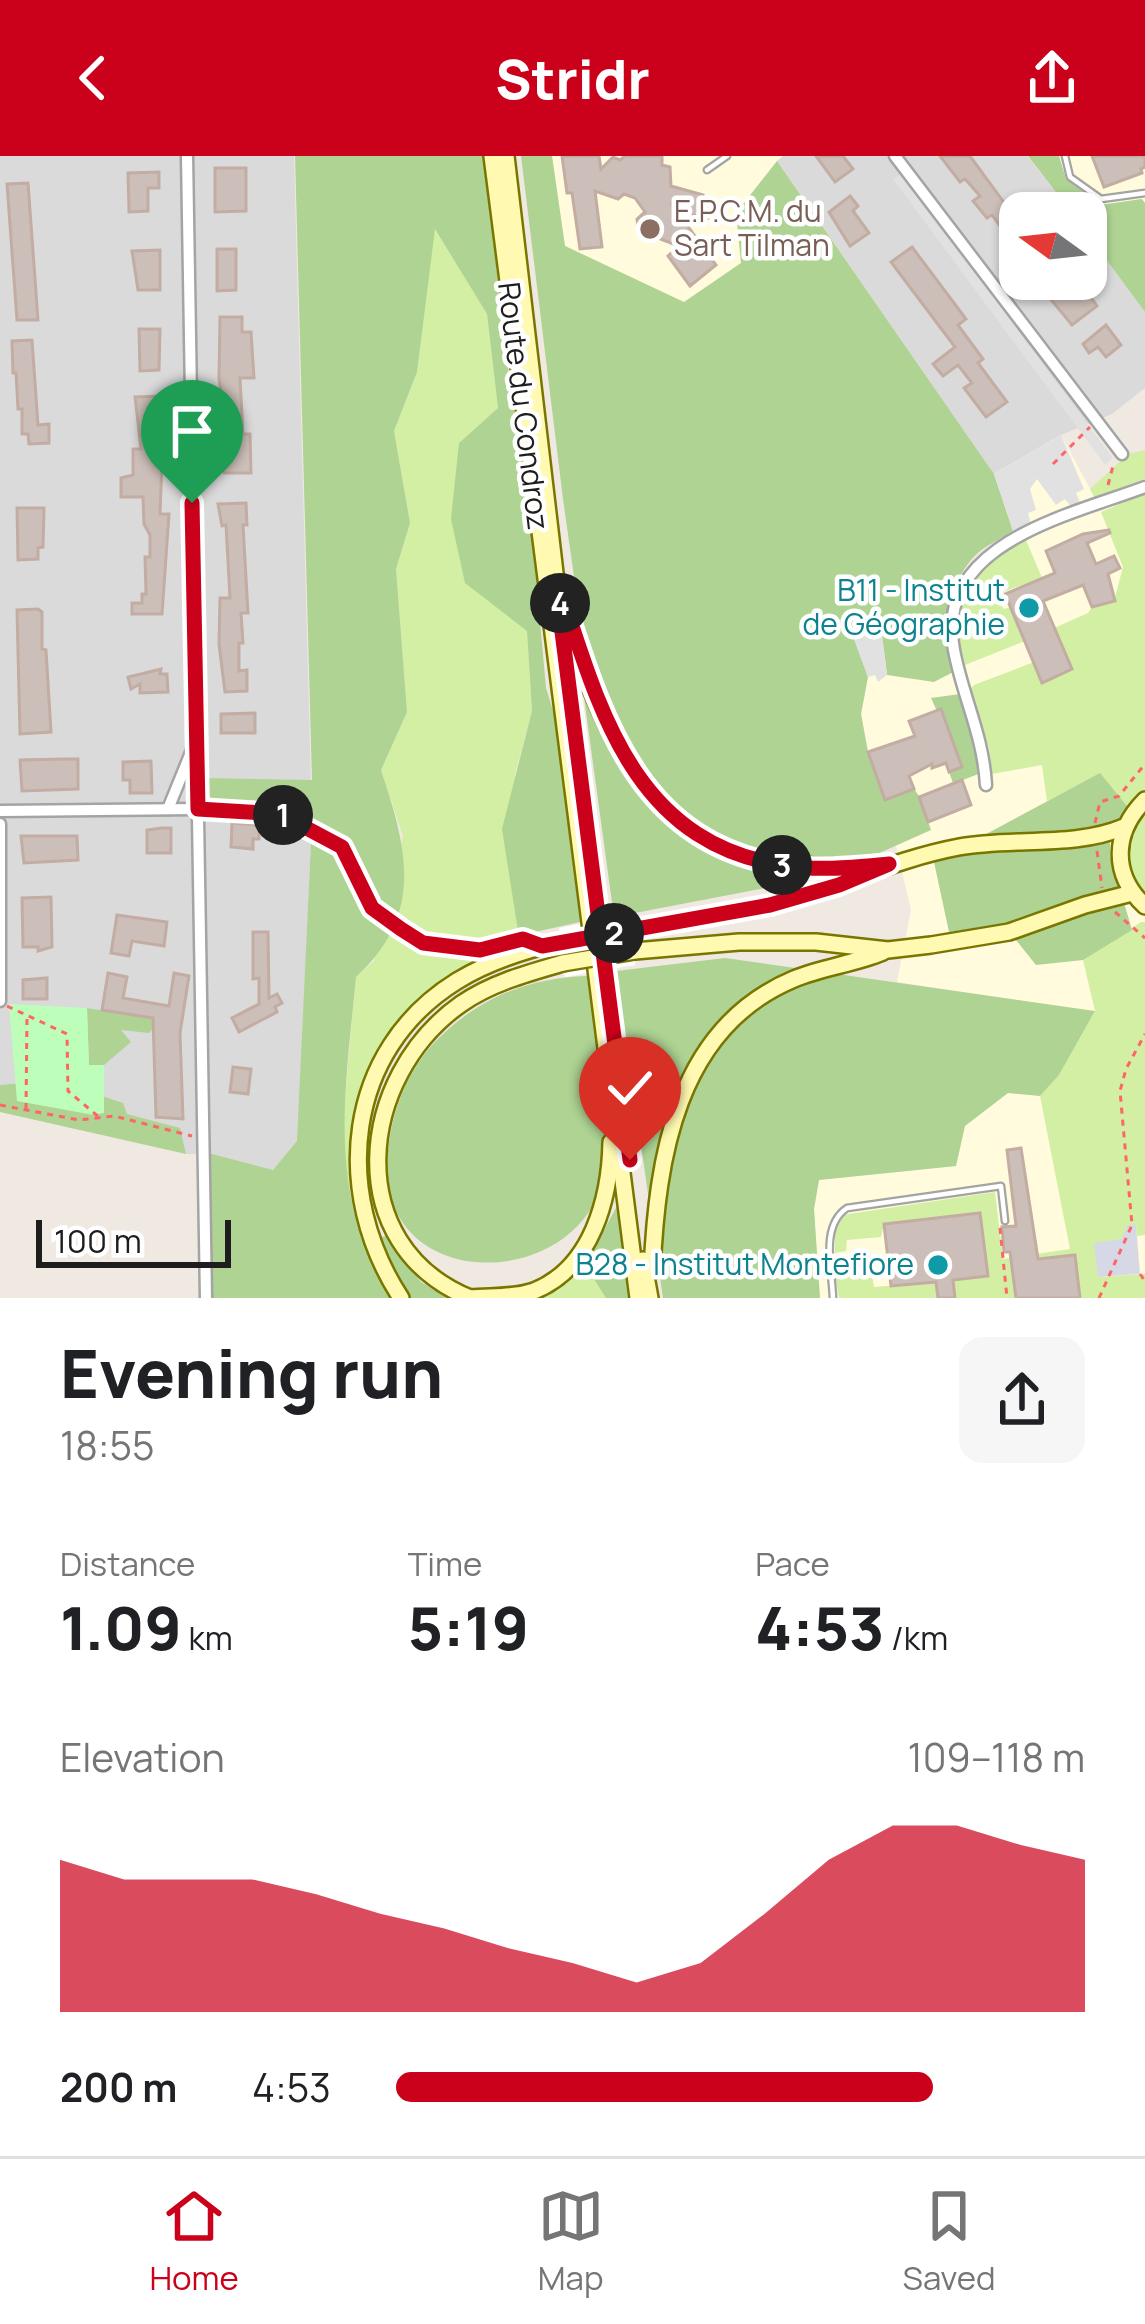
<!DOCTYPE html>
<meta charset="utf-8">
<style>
:root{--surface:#fff;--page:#f6f6f6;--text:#202124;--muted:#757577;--line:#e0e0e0;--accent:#cb001a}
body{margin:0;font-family:Manrope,sans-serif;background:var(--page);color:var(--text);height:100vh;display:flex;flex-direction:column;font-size:45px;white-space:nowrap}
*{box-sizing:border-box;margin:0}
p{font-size:39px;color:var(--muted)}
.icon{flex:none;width:66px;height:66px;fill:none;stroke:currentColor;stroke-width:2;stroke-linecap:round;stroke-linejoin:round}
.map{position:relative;height:1142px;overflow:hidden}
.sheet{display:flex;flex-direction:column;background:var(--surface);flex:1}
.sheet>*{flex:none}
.needle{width:78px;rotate:285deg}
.buttons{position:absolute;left:999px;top:36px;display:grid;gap:24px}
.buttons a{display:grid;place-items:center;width:108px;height:108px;border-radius:24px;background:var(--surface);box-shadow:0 3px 9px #0004;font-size:60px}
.scale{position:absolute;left:36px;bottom:30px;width:195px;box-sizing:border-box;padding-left:12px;border:6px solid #1d1d1d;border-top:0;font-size:33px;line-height:42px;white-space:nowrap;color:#1d1d1d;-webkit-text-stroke:9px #fff;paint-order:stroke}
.pin{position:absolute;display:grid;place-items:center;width:102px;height:102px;color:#fff;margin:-123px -51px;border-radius:50% 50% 50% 0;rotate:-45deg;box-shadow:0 0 12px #0007}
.pin .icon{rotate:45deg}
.km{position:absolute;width:60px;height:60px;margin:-30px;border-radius:50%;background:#222;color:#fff;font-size:33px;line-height:60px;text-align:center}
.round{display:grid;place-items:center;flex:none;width:126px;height:126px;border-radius:24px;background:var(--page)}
.overview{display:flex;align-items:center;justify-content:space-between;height:204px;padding:0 60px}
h1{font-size:66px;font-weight:800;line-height:90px}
.figures{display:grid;grid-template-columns:repeat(3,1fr);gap:18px;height:204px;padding:12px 60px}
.figures div{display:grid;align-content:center}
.figures b{font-size:60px;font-weight:800}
.figures small{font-size:33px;font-weight:400}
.figures p{font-size:33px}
.chart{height:336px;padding:24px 60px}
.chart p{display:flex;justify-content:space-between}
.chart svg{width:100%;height:216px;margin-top:12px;fill:var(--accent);opacity:.7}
ul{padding:0 60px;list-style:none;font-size:39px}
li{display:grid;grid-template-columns:192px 144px 1fr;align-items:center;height:90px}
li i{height:30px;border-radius:15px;background:var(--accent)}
header{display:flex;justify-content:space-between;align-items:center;height:156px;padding:0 60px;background:var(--accent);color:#fff;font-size:54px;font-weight:800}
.menu{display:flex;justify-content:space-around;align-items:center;height:168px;border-top:3px solid var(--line);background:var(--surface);font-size:33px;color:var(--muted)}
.menu a{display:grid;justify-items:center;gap:6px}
.menu .selected{color:var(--accent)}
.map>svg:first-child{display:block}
.residential{fill:#dbdada}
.education{fill:#fffbdc}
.grass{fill:#d2efa3}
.forest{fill:#aed393}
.park{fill:#bdffba}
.parking{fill:#e1e1e1}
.plaza{fill:#d6d8e5}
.pier{fill:#fff}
.building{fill:#ccbeb8;stroke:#c3ada3;stroke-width:3}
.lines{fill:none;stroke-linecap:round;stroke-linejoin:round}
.service-casing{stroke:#a4a4a4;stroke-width:9}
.minor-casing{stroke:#a4a4a4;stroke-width:15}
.secondary-casing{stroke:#797600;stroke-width:20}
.path{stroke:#ff6467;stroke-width:3;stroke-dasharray:6 6;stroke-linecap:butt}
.service{stroke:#fff;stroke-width:4.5}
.minor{stroke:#fff;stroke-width:10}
.secondary{stroke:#fff9b1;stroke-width:15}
.secondary-bridge-casing{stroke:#797600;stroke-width:20;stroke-linecap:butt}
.secondary-bridge{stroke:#fff9b1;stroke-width:15}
.route-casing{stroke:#fff;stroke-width:24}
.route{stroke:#cb001a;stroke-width:15}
.education-dot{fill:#8d6e63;stroke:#fff;stroke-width:4.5}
.culture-dot{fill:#0f9aa8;stroke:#fff;stroke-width:4.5}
.labels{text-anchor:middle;stroke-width:9;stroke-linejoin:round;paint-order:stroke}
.education-label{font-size:30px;fill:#785e54;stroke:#fff;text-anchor:start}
.street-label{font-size:30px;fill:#1d1d1d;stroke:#fff}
.culture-label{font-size:30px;fill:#0d838f;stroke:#fff;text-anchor:end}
</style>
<header><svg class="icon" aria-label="back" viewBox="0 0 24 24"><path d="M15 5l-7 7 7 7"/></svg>Stridr<svg class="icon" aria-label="share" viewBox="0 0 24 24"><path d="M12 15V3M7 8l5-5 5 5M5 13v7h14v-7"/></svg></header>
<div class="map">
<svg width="1145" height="1142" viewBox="0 0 1145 1142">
<rect width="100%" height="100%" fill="#f0e9e2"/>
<g class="residential">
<path d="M0 0H294L312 665 298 985 273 1014 208 998H186L179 972 126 958 54 924 0 929Z"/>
<path d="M552 0H1027L1072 57H1020V123H1086V76L1145 156V232L1112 258 1061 279 994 318 778 6Z"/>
</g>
<g class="education">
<path d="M552 0H783L777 5 742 107 684 147 565 90Z"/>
<path d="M1059 0H1145V47L1141 43 1101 49 1066 23Z"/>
<path d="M1061 279 1096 344 1145 331V1142H820L814 1053 819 1024 955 1010 965 970 1008 936 1095 856 897 826 911 754 885 644 868 596 861 558 868 521 853 481 947 520 953 516 959 521 953 492 960 433 1015 381 994 318Z"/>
</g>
<g class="grass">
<path d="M434 71 487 158 498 252 459 287 527 475 532 555 515 618 526 778 538 774 540 783C403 824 354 896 349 1036L342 975 356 821 374 805 403 680 381 614 407 556 396 413 410 367 394 275 417 216Z"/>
<path d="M1145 294V322L1096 344 1090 333 1128 298Z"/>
<path d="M1145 337V633L1127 650 1100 618 1047 645 1042 609 992 618 989 592 969 534 974 529 1034 506 1043 526 1072 513 1054 472 1088 457 1092 451 1114 445 1123 411 1101 356Z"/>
<path d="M1026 384 1042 422 1000 437 996 444 1004 453 1011 451 1025 485 965 509C953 477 956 434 983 408 994 397 1012 391 1026 384Z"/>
<path d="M1145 654V740C1120 713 1121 681 1145 654Z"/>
<path d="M1141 766H1145V1079L1137 1080 1136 1069 1121 1083 1095 1088 1099 1121 1145 1118V1142H1080L1074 1099 1012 1107 1016 1142H955L953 1124 979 1057 884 1068 881 1081 847 1084 846 1095 835 1097V1072L842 1059 995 1036 1003 1103 1070 1093 1040 940 1059 919 1095 855 1083 804Z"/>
<path d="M869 1103 874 1131 936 1126 938 1142H839L833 1107Z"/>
<path d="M585 1109 606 1142H542Z"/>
</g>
<g class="forest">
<path d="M295 0H485L504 185 541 435 538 443 546 532 556 564 580 766 526 778 518 775 502 673 532 555 527 475 465 427 451 363 459 287 498 252 487 158 435 73 417 216 394 275 410 367 396 413 407 556 381 614C407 692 425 758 356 821 345 939 326 1035 390 1142H211L208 997 273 1014 297 985 312 665 203 660 202 622 312 624Z"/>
<path d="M521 0H552L565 90 684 146 741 107 736 57 777 5 994 318 1013 375C1002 382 989 388 979 396 946 425 943 476 953 516L934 526 887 519 881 471 854 482 868 521 861 558 868 596 885 643 914 633 919 640 953 627 949 616 962 610 931 542 960 538 978 592 981 617 919 641 931 674 828 720 614 761 579 505 590 489 579 456 563 343Z"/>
<path d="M1028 0H1059L1066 23 1100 49 1142 43 1145 47V156L1086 76V57H1072Z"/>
<path d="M1100 617 1127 650 1110 679V699L1132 774 1083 804 1036 809 1004 769 949 776 934 706Z"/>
<path d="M725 802 1095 855 1059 919 1040 940 1008 937 965 970 956 1010 819 1024 814 1053 820 1142H663L616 815Z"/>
<path d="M587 820C594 877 612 956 606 1012 586 1142 363 1142 389 987 394 950 408 916 433 888 475 844 525 822 587 820Z"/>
<path d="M87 852 161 864 149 877 121 874 131 886 104 909H89Z"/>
<path d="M54 924 123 947 127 958 180 972 186 998 0 956V929Z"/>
<path d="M617 1050 628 1142H606L585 1109Z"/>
<path d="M385 1080 421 1126 447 1142H409L378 1097 375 1084Z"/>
</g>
<path class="park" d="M9 848 87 852 89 909H104V957L94 959 17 945Z"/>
<g class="parking">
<path d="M901 18 1113 302 1105 309 893 23Z"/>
<path d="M1061 279 1084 333 1076 337 1081 349 1072 352 1065 343 1056 349 1037 323 1030 333 1036 354 1028 357 1031 369 1013 375 994 318Z"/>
<path d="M881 471 887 519 878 526 875 519 868 521 853 481Z"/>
</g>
<path class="plaza" d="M1128 1069H1136L1140 1118 1098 1121 1094 1087 1121 1083Z"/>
<path class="pier" d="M636 757 635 809 565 821 559 772Z"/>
<g class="building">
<path d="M562 0H599L601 13 613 1 620 4 625 0H662V9L670 11 671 30 703 39V46L713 50 712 60 704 64 673 50 716 109 690 130 668 100 679 90 639 75 637 63 645 56 635 42 624 38 618 43 595 35 602 91 580 93 572 37H567Z"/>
<path d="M816 0H843L853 13 835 26Z"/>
<path d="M940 0H970L1013 59 1020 54V98L992 59 987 62 973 45 980 40 965 23 960 26Z"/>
<path d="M1092 0H1145V11L1141 13 1142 17 1104 31Z"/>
<path d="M215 12H246V55L215 56Z"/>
<path d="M159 16V32H148V55L129 56 128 17Z"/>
<path d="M28 27 38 164H17L7 28Z"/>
<path d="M850 40 858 50 853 55 869 77 850 90 829 56Z"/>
<path d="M912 91 966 163 958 169 983 203 978 207 1007 246 986 261 964 232 972 227 958 209 943 220 933 208 955 191 891 106Z"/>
<path d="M217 93H236V134L217 135Z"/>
<path d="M160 94V134H138L132 95Z"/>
<path d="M1034 123H1058L1070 138 1082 129 1097 150 1072 169Z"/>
<path d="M220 161H242V176H251L254 222H240L243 278H250L251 317H224L223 303H229L228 262 224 263 219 222Z"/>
<path d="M1106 169 1121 189 1106 201 1098 191 1089 197 1083 188Z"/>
<path d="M139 173H160L159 214 140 215Z"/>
<path d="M32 184 38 269 49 268V287L29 288 28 278H22V253H18L16 217H13L12 185Z"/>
<path d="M163 240 164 260H152L151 280H163L160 358H169L162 458H132V447H142V438H146L145 401H150V379L144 368 143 341H121V322L133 319V293H141L135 241Z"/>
<path d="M246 347 247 369H243L248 457H241L243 487H239V515L247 514V535L225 536 219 488 220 442H230L226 369 222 370 218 348Z"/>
<path d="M17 352H44L43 391 38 392V403L18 404Z"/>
<path d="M1109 374 1110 377 1087 387 1096 408 1114 400 1120 412 1108 418 1115 445 1092 451 1083 429 1043 445 1072 513 1042 527 1005 438 1055 417 1046 395 1083 378Z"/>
<path d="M38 453 42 456V493L46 494 51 576 20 578 17 454Z"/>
<path d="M161 513 160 518H167L168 536 140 537V528L131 533 128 521Z"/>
<path d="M941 553 962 611 949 616 946 607 932 612V608L909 620 914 633 885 644 868 596 915 580 909 565Z"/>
<path d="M255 557V577H221V558Z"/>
<path d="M63 603H78V633L22 635 20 604Z"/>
<path d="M151 605 152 637H130V624H123V606Z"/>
<path d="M962 624 971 649 928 666 919 641Z"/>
<path d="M232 667 259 669V683H253V693L231 691Z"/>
<path d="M162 672H171V697H147V674Z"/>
<path d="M21 680H77L78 704 24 707Z"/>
<path d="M51 741 52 791 38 795V791H23L22 742Z"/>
<path d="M117 759 167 766 164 790 132 785 129 800 111 797Z"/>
<path d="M253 776H268L269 842 277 838 282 847 275 851 277 856 239 876 232 862 259 848V822L253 823Z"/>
<path d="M108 817 127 821 123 842 169 850 174 817 189 820 180 877 183 963 156 961 153 862 102 854Z"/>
<path d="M47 822V843H23V824Z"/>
<path d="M233 911 251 913 248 938 230 936Z"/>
<path d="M1021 992 1038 1103 1075 1099 1080 1142H1016L1010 1096H1004L1002 1071 1016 1070 1007 994Z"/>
<path d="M980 1057 988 1120 953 1124 955 1142H938L936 1126 891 1130 884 1068Z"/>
</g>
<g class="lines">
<g class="service-casing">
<g id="service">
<path d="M1065 0 1070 21 1101 43 1145 37"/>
<path d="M707 14 727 0"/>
<path d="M833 1142C832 1113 820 1070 847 1052L1001 1030 1005 1065"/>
</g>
</g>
<g class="minor-casing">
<g id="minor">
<path d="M187 0 206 1142"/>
<path d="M895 0 1122 298"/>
<path d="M986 629C983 578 963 542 954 494 933 387 1071 359 1145 331"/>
<path d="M168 653 192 594"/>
<path d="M0 655 198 653"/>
<path d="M0 668V845"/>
</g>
</g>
<g class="secondary-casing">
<g id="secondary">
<path d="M492 0 638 1142"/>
<path d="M506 0 561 468"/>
<path d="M566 453C575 479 580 507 591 533 649 674 724 720 874 709"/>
<path d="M1145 644C1113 676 1111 718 1145 750"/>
<path d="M588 682 626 974"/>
<path d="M636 773C681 765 728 759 773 748 836 732 895 703 959 691 1014 681 1074 692 1124 671"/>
<path d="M635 795 739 786H816L888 794 931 789 1009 776 1085 749 1132 737"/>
<path d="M643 1104 650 1142"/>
<path d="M652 1115C657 1003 676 872 794 823 823 811 854 808 883 796"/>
<path d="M401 1142C332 1037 344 895 457 825 488 806 525 794 561 786"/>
<path d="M470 1142C340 1089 357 921 461 848 491 827 528 817 563 807"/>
<path d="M470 1142C492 1140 513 1142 534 1135 592 1112 610 1042 611 986"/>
</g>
</g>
<g class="path">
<path d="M1053 308 1090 271"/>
<path d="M1108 329 1113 310"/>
<path d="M208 654 280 658 342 691 372 752 423 787 480 794 494 790"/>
<path d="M1095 667 1100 646 1119 640 1145 608"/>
<path d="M1097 695 1102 732"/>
<path d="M1115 756 1145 782"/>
<path d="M7 850 67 878 68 935 100 962"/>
<path d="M0 949 79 964 114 960 192 980"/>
<path d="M26 953 27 861"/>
<path d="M1000 1072 1007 1142"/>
<path d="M1140 1118 1145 1125"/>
<path d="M1099 1142 1132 1069 1120 935 1126 913 1145 878"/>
</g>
<use href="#service" class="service"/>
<use href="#minor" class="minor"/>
<use href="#secondary" class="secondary"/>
<g class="secondary-bridge-casing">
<g id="secondary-bridge">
<path d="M561 786 636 773"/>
<path d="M563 807 635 795"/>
</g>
</g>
<use href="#secondary-bridge" class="secondary-bridge"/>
</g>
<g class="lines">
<g class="route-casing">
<path id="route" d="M192 347 198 653 280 658 342 691 372 752 401 773 423 787 480 794 523 783 542 790 770 749 839 729 889 708C855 711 821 715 787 710 635 689 600 556 560 433V460C583 641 606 823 630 1004"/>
</g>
<use href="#route" class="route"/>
</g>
<circle class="education-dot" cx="650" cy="73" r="12"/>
<g class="culture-dot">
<circle cx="1029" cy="452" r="12"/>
<circle cx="938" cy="1109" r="12"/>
</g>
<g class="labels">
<g class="education-label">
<text x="674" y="66">E.P.C.M. du<tspan x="674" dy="34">Sart Tilman</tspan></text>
</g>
<g class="street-label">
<text transform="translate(523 250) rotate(83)" y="10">Route du Condroz</text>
</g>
<g class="culture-label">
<text x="1005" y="445">B11 - Institut<tspan x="1005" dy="34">de Géographie</tspan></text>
<text x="914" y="1119">B28 - Institut Montefiore</text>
</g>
</g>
</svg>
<div class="buttons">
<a><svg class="needle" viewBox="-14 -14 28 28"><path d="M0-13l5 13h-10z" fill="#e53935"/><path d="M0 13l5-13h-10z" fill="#757577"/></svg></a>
</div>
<div class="scale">100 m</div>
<div class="pin" style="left:192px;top:347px;background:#1e9e55"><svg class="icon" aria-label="arrive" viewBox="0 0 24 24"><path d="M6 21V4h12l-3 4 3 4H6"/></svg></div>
<div class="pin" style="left:630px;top:1004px;background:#d93025"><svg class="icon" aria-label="check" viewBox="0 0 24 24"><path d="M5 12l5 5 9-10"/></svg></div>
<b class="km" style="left:283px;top:659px">1</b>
<b class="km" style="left:614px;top:777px">2</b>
<b class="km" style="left:782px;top:709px">3</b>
<b class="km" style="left:560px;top:447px">4</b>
</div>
<section class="sheet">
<div class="overview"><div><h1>Evening run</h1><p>18:55</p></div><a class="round"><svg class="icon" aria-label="share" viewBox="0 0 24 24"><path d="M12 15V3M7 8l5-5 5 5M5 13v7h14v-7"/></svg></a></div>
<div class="figures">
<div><p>Distance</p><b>1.09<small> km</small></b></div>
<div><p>Time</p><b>5:19</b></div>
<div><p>Pace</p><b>4:53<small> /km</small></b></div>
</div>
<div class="chart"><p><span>Elevation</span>109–118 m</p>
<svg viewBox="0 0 160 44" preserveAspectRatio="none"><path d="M0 44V13L10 17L20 17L30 17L40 20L50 24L60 27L70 31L80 34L90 38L100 34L110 24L120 13L130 6L140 6L150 10L160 13V44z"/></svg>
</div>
<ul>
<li><b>200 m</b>4:53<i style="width:78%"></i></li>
</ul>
</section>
<nav class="menu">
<a class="selected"><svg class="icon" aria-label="home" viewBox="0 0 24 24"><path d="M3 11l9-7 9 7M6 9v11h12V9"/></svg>Home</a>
<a><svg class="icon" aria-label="map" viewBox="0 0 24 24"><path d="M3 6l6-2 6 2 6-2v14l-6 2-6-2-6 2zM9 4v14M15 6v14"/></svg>Map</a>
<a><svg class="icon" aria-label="saved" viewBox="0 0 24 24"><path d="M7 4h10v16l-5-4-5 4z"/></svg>Saved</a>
</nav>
